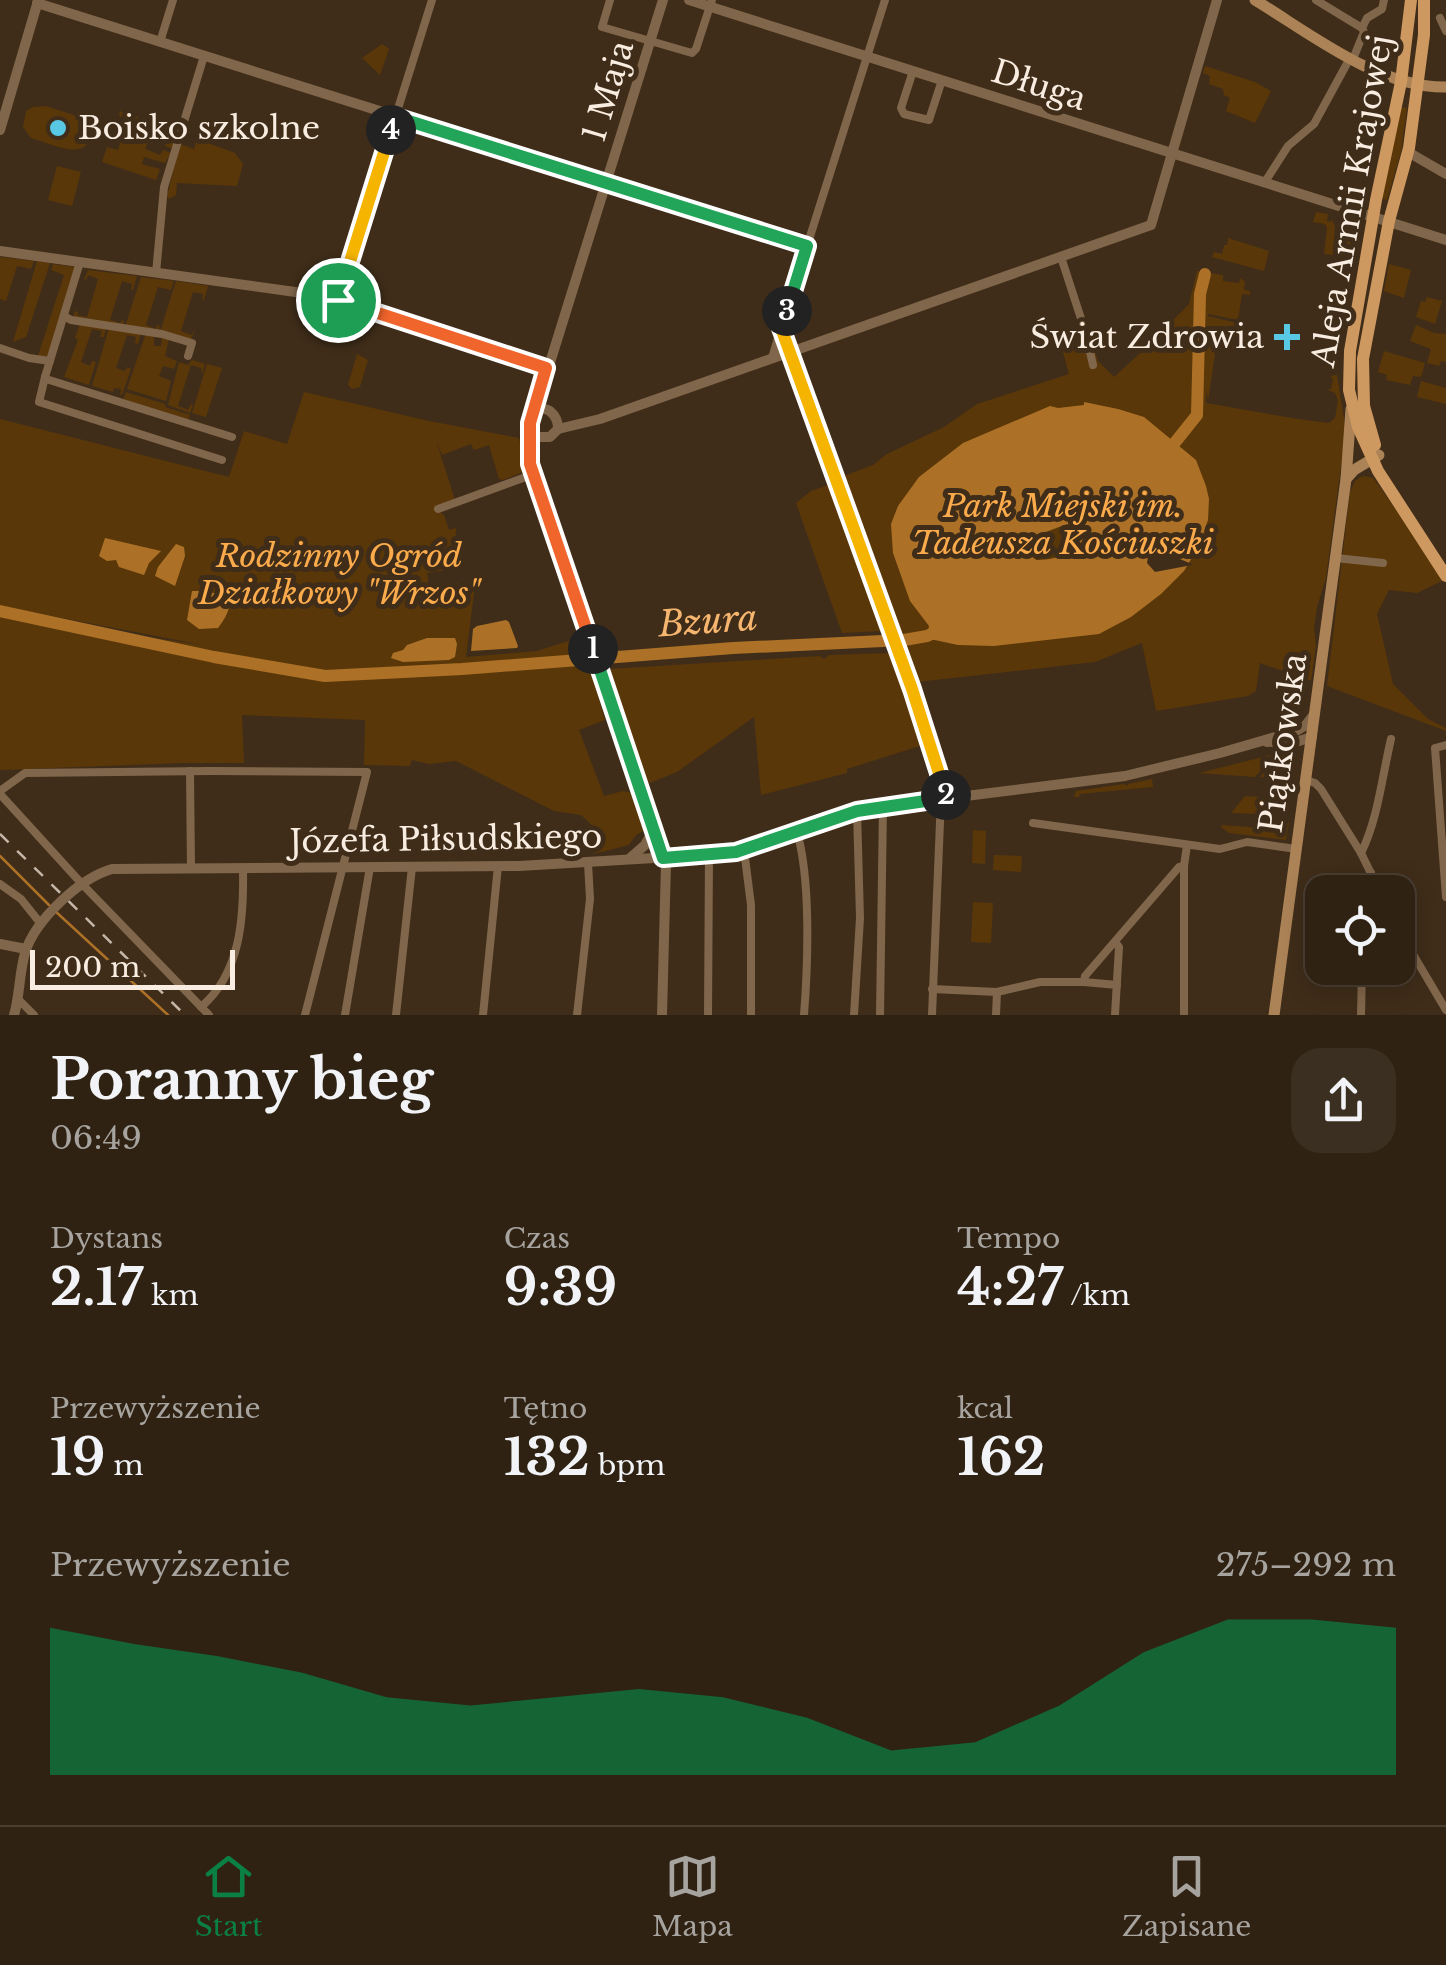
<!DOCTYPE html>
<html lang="pl">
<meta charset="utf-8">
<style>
:root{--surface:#2f2213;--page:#3b2f21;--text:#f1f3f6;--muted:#a7a4a0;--line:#4a3f33;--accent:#0b8043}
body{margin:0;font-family:"Libre Baskerville",serif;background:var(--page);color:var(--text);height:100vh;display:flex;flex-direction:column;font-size:38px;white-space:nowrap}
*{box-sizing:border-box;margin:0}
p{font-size:32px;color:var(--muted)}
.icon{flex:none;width:55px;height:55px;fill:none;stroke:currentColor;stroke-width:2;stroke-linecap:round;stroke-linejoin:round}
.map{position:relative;height:1015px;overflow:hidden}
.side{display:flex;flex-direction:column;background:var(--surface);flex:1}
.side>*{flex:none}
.controls{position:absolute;left:1305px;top:875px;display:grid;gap:20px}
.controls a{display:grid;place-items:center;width:110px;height:110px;border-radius:20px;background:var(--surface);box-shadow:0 5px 25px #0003,0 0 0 2px var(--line);font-size:50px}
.scale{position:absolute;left:30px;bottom:25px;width:205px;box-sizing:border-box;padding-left:10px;border:5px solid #f9ede1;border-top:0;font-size:28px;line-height:35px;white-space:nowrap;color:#f9ede1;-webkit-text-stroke:8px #3f2d19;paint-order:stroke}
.pin{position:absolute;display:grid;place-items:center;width:85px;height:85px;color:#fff;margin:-42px;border:5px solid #fff;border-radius:50%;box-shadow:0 2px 10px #0007}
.km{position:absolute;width:50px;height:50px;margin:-25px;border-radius:50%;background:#222;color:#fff;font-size:28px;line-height:50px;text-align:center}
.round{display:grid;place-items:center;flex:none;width:105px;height:105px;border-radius:30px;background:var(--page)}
.overview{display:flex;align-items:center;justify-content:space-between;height:170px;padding:0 50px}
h1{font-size:55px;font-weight:700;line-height:75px}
.metrics{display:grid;grid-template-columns:repeat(3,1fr);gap:15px;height:170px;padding:10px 50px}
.metrics div{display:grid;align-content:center}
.metrics b{font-size:50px;font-weight:700}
.metrics small{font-size:28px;font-weight:400}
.metrics p{font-size:28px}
.chart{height:280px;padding:20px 50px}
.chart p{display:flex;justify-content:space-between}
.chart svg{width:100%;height:180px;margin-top:10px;fill:var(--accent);opacity:.7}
.menu{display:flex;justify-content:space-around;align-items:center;height:140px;border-top:2px solid var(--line);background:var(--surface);font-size:28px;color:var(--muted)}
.menu a{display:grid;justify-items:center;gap:5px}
.menu .on{color:var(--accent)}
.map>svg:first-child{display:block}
.green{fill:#5a3709}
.water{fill:#ac7127;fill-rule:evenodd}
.pier{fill:#3f2d19}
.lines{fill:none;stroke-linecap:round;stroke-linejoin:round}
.stream{stroke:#ac7127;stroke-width:2.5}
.river{stroke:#ac7127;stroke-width:12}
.minor{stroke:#80664b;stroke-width:8}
.tertiary{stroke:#80664b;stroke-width:10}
.secondary{stroke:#ac8357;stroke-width:11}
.primary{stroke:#ce9960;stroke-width:12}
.rail{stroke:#c4b6a8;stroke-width:2.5;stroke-dasharray:12 12;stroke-linecap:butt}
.split-1-casing{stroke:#fff;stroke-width:20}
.split-2-casing{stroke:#fff;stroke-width:20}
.split-3-casing{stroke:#fff;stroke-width:20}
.split-4-casing{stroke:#fff;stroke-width:20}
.split-5-casing{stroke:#fff;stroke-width:20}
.split-1{stroke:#f0652b;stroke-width:12}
.split-2{stroke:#22a559;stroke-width:12}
.split-3{stroke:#f5b400;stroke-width:12}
.split-4{stroke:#22a559;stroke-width:12}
.split-5{stroke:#f5b400;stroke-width:12}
.poi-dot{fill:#59c8e5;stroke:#3f2d19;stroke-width:4}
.labels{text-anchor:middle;stroke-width:10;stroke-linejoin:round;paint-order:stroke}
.street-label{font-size:32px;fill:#f9ede1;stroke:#3f2d19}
.poi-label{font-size:32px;fill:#f9ede1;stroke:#3f2d19;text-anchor:start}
.park-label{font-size:32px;font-style:italic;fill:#fcab4c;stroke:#3f2d19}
.water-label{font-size:35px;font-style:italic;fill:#f7b66f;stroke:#3f2d19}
</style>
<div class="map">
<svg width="1446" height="1015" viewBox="0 0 1446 1015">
<rect width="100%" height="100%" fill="#3f2d19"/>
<g class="green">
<path d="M382 44 389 49 380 75 362 58Z"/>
<path d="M1205 66 1255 82 1271 91 1255 123 1226 111 1230 98 1224 95 1223 89 1209 84 1210 76 1203 73Z"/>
<path d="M46 106 86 119 93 129C88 165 54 144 31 138L23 127 26 111 33 107Z"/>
<path d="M1401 107 1407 108 1401 152 1387 200 1381 198Z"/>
<path d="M120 111 156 123C159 130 166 133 174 135L176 139 173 149 165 146 166 140 150 136 145 149 160 155 163 150 171 153 165 163 144 157 142 164 160 169 156 180 102 162 107 147 118 150 128 119 119 116Z"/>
<path d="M197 139 235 153 243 164 237 186 177 183 176 195 169 199 167 196 180 144 194 149Z"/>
<path d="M57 166 81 172 72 206 48 200Z"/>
<path d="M1316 212 1328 214 1327 221 1331 222 1332 219 1335 227 1333 255 1324 254 1327 228 1325 224 1313 222Z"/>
<path d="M1338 225 1359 238 1355 258 1337 255Z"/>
<path d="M1228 238 1269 251 1264 271 1212 257 1214 252 1222 254 1224 245H1227Z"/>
<path d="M0 257 34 261 31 269 17 266 6 301 0 299Z"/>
<path d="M37 261 50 263 26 337 13 342Z"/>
<path d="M53 264 75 267 49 356H38L64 275 51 270Z"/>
<path d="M1389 264 1411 270 1404 298 1384 291Z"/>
<path d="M88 270 137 276 133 290 131 289 132 284 122 281 110 320 120 323 122 320 124 321 122 327 73 318 75 311 78 312 77 315 87 317 98 279 88 275 86 280 84 279Z"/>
<path d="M1197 271 1223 275V281L1239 283 1240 278 1245 282 1244 290 1250 291V295L1242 294 1238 320 1208 314V316L1237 323V329L1219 327 1208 401 1206 390V403L1298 419 1329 423 1335 418 1338 400 1335 393 1326 389H1331L1333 379 1330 376 1337 375 1345 425 1344 443 1326 578 1317 607 1314 628 1316 646 1311 681 1260 663 1256 691 1248 696 1156 711 1142 643 1095 662 917 682C890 615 867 545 841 477L873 465 887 454 944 427 977 404 1069 374 1059 337 1088 330 1098 361 1114 377 1148 346 1189 304Z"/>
<path d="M141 277 174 281 171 290 158 287 146 325 156 329 157 325 160 326 158 332 125 327Z"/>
<path d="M176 281 208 286 204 300 202 299 203 294 193 292 181 331 191 335 195 329 191 339 160 332Z"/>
<path d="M1427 297 1442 301 1435 324 1416 317 1421 301 1425 302Z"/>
<path d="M80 323 106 328 104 337H100L102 331 92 329 81 362 90 366 92 361 96 362 89 385 64 377 78 340 75 338Z"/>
<path d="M1416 325 1434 333 1446 334V362L1441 361 1439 366 1427 363 1431 349 1410 341Z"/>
<path d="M109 328 141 333 138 344 135 343 136 337 127 335 116 368 125 371 127 367 131 369 122 395H120L121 389 114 388 113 392 92 386Z"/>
<path d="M146 333 156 337H154V346H161L162 337 169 338 165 356 177 361 174 369 163 366 159 376 171 381 166 401 127 389Z"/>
<path d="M1384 351 1425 363 1421 377 1413 376 1410 385 1386 380 1387 375 1378 372Z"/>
<path d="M357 354 368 360 360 387 352 389 348 385Z"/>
<path d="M192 360 205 364 202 375 201 368 191 365 178 406 188 410 191 404 193 405 190 413 168 405 179 362 188 365Z"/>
<path d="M207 364 222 368 206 417 192 413Z"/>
<path d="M1421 381 1446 388V404L1417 397Z"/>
<path d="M126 392 165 404V407L190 415 188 420 123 399Z"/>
<path d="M304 392 429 421 519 438 525 471 503 480 499 479 489 445 474 450 471 444 442 455 436 440 455 500 439 511 444 515 449 530 456 528 455 569 427 573 431 597 458 590 457 583 475 585 466 657 537 651 581 637 605 720 579 730 604 796 623 791 633 793 645 830 636 835 629 845 593 854 595 828 581 815 554 811 456 761 429 764 412 760 410 766 364 765 365 720 242 715 244 763H182L0 770V616L203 645 0 606V419L229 477 244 431 287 444Z"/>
<path d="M1363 476 1373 478 1377 483 1414 535 1442 581 1417 593 1389 590 1377 614 1393 684 1428 719 1446 728V731L1327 686 1350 492 1355 481Z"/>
<path d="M831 484 884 629 882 631 842 633 796 503 811 491Z"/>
<path d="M892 653 923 745 847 769V773L761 795 754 717 677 772 647 784 608 669 820 656 824 659 829 655Z"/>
<path d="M1289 751 1296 756 1293 791H1279L1280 779 1260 777 1282 752Z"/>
<path d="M1275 754 1255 777 1199 773Z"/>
<path d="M1152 779 1153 787 1080 794 1079 797H1074L1076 791 1124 784 1127 786 1128 784Z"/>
<path d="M1245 796 1277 798 1276 815 1231 813Z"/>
<path d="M1278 822H1289L1286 840 1229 833 1221 827V825L1277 829Z"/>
<path d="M973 830 986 831 985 864 972 863Z"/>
<path d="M994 855 1022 856 1021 872 993 870Z"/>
<path d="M973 902 993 903 991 943 971 942Z"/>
</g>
<g class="water">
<path d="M1084 402 1118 409 1144 417 1196 460 1206 486 1209 499 1208 520 1199 546 1184 571 1161 594 1131 617 1099 634 994 646 958 645 930 639 927 636 929 626 910 601 893 553 891 524 898 506 919 477 963 443 1050 406 1058 408 1084 405ZM1067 524 1074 528 1079 544C1070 556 1051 560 1036 560L1030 548 1035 536Z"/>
<path d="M105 538 161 551 149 563 144 575 119 567 116 560 107 561 99 556Z"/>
<path d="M176 544 184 547 185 556 175 586 155 576 158 567Z"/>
<path d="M192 591C202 591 228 591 229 606 229 612 222 623 218 628L199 629 187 620Z"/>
<path d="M506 620 509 622 518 646 517 648 471 651 473 629 477 626Z"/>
<path d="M427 638H455L457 644 455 657 449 660 403 662 391 658 393 653 403 650 407 645Z"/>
</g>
<path class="pier" d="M1155 549 1192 564V565L1155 572 1147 563 1148 557Z"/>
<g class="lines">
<g class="stream">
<path d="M0 856 49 905"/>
<path d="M55 911 168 1015"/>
</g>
<g class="river">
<path d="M1165 455 1197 415 1200 294 1205 274"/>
<path d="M0 611 214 657 325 676 462 669 733 648 904 640 927 636 940 630"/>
</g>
<g class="minor">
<path d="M610 0 602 27 692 53 696 49 712 0"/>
<path d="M885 0 781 328 898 649 946 798"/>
<path d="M1316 0 1362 28 1364 32 1353 59"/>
<path d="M1440 18 1446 31"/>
<path d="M1362 28 1367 18 1382 9 1384 0"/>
<path d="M160 42 173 0"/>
<path d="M913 71 901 108 904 114 929 120 942 80"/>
<path d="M605 182 807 246"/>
<path d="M1265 182 1288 146 1314 124 1350 58"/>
<path d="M1061 257 1086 334 1093 365"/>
<path d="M80 262 45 377 39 402 222 460"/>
<path d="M156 273 164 187 204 56"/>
<path d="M338 300 432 0"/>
<path d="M64 316 71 320 162 334 192 343 188 356"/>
<path d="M0 348 29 358 50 361"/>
<path d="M772 358 781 328"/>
<path d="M45 377 46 379 232 437"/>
<path d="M438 509 534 474"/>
<path d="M1336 558 1383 563"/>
<path d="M1446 745 1435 748 1446 897"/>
<path d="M190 771 191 869"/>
<path d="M1306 780 1315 783 1321 789 1361 853 1380 892"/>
<path d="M0 791 25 773 210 771 367 772 305 1015"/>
<path d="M0 794 82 884 209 1015"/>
<path d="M1033 823 1220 849 1247 842 1296 849"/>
<path d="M797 832C811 880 808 964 804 1015"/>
<path d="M744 850 751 905V1015"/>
<path d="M1361 853C1378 819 1382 777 1391 739"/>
<path d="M0 884 21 899 41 924"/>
<path d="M1369 892 1371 873"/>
<path d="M1398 929 1446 1010"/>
<path d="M1084 982 1117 985"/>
<path d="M932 989 997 992 1040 982H1084L1085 976 1179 867 1184 866"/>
<path d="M19 1000 34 1015"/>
<path d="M201 1007C241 973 244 917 243 868"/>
<path d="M345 1015 370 867"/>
<path d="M396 1015 412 867"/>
<path d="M483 1015 498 866"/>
<path d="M577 1015 590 899 588 863"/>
<path d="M708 1015 709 855"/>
<path d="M854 1015 860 918 857 811"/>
<path d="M880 1015 883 805"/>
<path d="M932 1015 941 798"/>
<path d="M996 1015 997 992"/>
<path d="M1115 1015 1119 947 1115 942"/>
<path d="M1184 1015V866L1187 845"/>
<path d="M1361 1015 1362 968"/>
</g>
<g class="tertiary">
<path d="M689 0 1446 240"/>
<path d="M37 3 605 182"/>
<path d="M0 130 38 1"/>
<path d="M1408 152 1446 174"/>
<path d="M0 251 324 296 546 369"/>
<path d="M534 414 663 0"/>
<path d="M531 428 538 437H550L558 429C559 416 545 400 533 415 528 423 531 454 530 464L660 852 666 863 662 1015"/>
<path d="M558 429 600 419 1151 225 1217 0"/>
<path d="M1267 742 1299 741 1312 737"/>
<path d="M629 859 645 845 653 831"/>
<path d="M0 944 26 949"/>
<path d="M14 1015C20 995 19 974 25 953 35 920 80 878 112 869L519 866 722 854 753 847 870 808 1125 776 1220 753 1296 731 1306 725 1315 713"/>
</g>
<g class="secondary">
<path d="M1255 0C1311 34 1378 88 1446 87"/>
<path d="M1346 479 1354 470 1379 455"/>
<path d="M1274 1015 1346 479 1351 409"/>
</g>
<g class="primary">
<path d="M1411 0 1401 82 1376 200 1350 351 1349 390 1358 427 1378 471 1446 576"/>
<path d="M1375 445 1364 406 1363 359 1389 221 1409 148 1424 35V0"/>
</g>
<path class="rail" d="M0 834 185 1015"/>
</g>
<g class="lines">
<g class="split-1-casing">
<path id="split-1" d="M338 300 546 368 530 423V464L593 649"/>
</g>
<g class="split-2-casing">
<path id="split-2" d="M593 649 663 858 736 852 857 811 946 798V795"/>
</g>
<g class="split-3-casing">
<path id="split-3" d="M787 311 781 328 912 689 946 795"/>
</g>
<g class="split-4-casing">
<path id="split-4" d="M391 130 396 117 807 246 787 311"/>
</g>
<g class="split-5-casing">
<path id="split-5" d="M338 300 391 130"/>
</g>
<use href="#split-1" class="split-1"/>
<use href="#split-2" class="split-2"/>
<use href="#split-3" class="split-3"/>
<use href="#split-4" class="split-4"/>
<use href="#split-5" class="split-5"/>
</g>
<g class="poi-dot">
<circle cx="58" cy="128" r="10"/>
<path d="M1282 322h10v10h10v10h-10v10h-10v-10h-10v-10h10z"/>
</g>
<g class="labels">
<g class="street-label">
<text transform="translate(1039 85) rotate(18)" y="11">Długa</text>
<text transform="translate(608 91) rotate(-73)" y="11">1 Maja</text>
<text transform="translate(1352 201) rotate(-80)" y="11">Aleja Armii Krajowej</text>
<text transform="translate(1283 743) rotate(-82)" y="11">Piątkowska</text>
<text transform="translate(446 839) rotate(-1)" y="11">Józefa Piłsudskiego</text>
</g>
<g class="poi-label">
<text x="78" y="139">Boisko szkolne</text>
<text x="1264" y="348" text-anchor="end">Świat Zdrowia</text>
</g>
<g class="park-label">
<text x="1063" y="517">Park Miejski im.<tspan x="1063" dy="37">Tadeusza Kościuszki</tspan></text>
<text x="339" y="567">Rodzinny Ogród<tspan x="339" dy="37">Działkowy "Wrzos"</tspan></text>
</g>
<g class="water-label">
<text transform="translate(708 621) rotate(-4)" y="12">Bzura</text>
</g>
</g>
</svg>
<div class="controls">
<a><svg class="icon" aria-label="locate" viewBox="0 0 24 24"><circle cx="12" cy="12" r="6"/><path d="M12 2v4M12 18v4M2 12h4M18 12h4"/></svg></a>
</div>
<div class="scale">200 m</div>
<div class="pin" style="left:338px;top:300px;background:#1e9e55"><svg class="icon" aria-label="arrive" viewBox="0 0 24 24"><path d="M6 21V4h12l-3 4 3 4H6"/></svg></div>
<b class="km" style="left:593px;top:649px">1</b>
<b class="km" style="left:946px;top:795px">2</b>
<b class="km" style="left:787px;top:311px">3</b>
<b class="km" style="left:391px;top:130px">4</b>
</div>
<section class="side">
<div class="overview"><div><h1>Poranny bieg</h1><p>06:49</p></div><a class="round"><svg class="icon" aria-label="share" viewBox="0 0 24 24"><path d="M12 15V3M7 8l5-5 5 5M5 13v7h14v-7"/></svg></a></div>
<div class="metrics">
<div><p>Dystans</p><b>2.17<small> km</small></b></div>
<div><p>Czas</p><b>9:39</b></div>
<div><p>Tempo</p><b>4:27<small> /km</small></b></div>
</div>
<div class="metrics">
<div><p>Przewyższenie</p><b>19<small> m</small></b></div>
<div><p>Tętno</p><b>132<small> bpm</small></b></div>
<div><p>kcal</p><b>162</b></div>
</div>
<div class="chart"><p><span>Przewyższenie</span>275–292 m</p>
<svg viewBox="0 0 160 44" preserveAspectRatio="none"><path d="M0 44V8L10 12L20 15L30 19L40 25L50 27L60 25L70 23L80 25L90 30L100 38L110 36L120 27L130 14L140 6L150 6L160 8V44z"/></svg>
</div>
</section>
<nav class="menu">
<a class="on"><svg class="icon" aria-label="home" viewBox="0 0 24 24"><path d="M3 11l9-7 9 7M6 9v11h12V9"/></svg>Start</a>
<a><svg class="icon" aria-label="map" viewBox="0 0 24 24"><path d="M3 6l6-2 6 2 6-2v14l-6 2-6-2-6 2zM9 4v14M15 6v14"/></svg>Mapa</a>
<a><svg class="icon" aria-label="saved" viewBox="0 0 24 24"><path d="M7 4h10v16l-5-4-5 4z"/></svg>Zapisane</a>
</nav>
